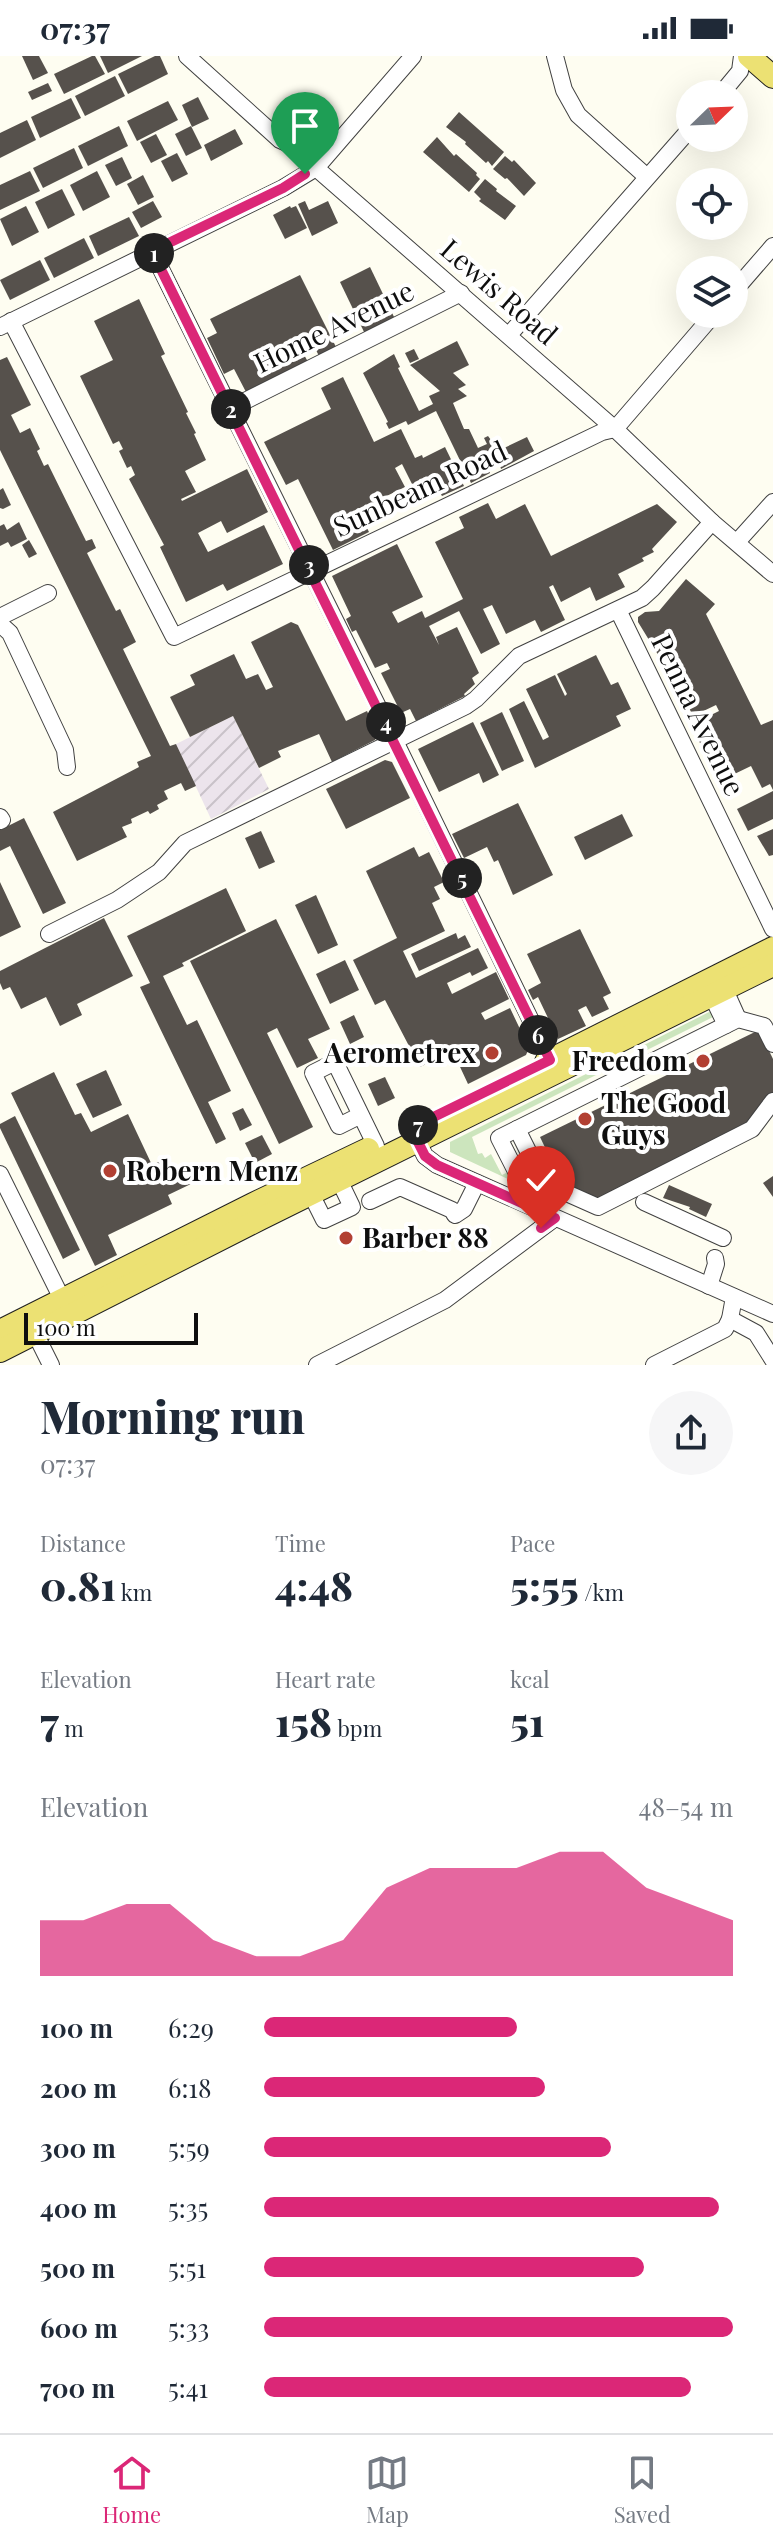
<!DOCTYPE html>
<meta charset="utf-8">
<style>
:root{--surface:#fff;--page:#f6f6f7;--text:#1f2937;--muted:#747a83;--line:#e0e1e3;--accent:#db2777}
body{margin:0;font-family:"Playfair Display",serif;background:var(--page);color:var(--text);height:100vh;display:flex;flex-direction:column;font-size:30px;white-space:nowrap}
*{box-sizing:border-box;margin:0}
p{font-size:26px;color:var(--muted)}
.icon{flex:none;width:44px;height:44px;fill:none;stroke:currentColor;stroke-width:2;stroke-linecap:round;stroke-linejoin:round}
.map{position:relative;height:1309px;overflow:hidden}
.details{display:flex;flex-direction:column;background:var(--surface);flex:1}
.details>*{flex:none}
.needle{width:52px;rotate:67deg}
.fabs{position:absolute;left:676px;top:24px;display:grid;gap:16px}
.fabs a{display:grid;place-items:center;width:72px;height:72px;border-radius:50%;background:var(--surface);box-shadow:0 8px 32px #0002;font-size:40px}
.scale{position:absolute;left:24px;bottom:20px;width:174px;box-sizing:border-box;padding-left:8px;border:4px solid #0e0e0e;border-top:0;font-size:22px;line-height:28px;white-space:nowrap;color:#0e0e0e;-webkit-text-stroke:6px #fff;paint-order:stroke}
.pin{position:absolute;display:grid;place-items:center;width:68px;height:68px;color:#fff;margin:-82px -34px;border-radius:50% 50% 50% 0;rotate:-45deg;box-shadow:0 0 8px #0007}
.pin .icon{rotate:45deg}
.km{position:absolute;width:40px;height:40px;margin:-20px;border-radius:50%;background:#222;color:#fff;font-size:22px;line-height:40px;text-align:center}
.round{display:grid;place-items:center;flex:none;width:84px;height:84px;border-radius:42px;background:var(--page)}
.head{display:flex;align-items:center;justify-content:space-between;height:136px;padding:0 40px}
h1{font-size:44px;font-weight:800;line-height:60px}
.stats{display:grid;grid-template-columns:repeat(3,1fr);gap:12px;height:136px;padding:8px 40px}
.stats div{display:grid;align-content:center}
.stats b{font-size:40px;font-weight:800}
.stats small{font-size:22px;font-weight:400}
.stats p{font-size:22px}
.chart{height:224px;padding:16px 40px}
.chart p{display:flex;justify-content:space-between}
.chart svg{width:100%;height:144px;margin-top:8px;fill:var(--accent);opacity:.7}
ul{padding:0 40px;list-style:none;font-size:26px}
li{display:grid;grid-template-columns:128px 96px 1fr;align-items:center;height:60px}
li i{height:20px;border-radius:10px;background:var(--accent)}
.status{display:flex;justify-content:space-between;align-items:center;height:56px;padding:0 40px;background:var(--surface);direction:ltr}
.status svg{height:22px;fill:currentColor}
.dock{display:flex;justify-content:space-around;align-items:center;height:112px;border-top:2px solid var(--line);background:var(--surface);font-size:22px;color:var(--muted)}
.dock a{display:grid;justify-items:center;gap:4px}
.dock .selected{color:var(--accent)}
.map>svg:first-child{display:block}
.industrial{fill:url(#industrial-furrows)}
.grass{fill:#cce5bd}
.building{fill:#56514c}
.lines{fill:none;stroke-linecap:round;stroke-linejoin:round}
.minor-casing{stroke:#414141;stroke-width:18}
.major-casing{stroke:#1f1f1f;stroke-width:24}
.minor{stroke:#fff;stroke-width:16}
.major{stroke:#ece173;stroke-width:22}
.route-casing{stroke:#fff;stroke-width:16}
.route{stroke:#db2777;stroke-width:10}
.poi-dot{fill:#b24033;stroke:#fff;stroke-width:3}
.labels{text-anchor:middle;stroke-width:8;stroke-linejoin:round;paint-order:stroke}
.street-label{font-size:28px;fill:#0e0e0e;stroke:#fff}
.poi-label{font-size:28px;font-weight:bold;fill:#0e0e0e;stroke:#fff;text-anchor:start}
</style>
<div class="status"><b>07:37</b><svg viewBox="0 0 49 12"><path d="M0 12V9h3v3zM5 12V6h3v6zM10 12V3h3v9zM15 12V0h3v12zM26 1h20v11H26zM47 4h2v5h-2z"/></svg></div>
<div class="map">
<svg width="773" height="1309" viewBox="0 0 773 1309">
<defs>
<pattern id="industrial-furrows" width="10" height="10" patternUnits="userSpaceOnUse" patternTransform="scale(2)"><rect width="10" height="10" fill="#ece4ec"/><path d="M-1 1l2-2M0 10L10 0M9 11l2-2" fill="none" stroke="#c9c2c9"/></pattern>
</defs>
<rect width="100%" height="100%" fill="#fefdf1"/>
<path class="industrial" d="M233 660 269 733 211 763 176 688Z"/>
<g class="grass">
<path d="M713 954 717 959 645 995 642 990Z"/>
<path d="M626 998 628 1003 472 1081 478 1098 482 1097 485 1102 491 1098 502 1119 510 1115V1124L450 1096V1086Z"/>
</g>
<g class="building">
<path d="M22 0H39L48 17 33 24Z"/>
<path d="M92 0H95L105 18 64 38 54 18Z"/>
<path d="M100 0H142L108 17Z"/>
<path d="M155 0H160L168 18 128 38 118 18Z"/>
<path d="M115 20 125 40 85 60 75 40Z"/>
<path d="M48 27 52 35 32 44 28 36Z"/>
<path d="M198 41 209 63 192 71 182 49Z"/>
<path d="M71 42 81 62 40 82 31 61Z"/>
<path d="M168 45 178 64 137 85 127 65Z"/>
<path d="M459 56 504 96 492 110 488 105 486 107 465 88 466 86 446 71Z"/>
<path d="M27 64 36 84 0 102V77Z"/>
<path d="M119 70 128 90 88 110 78 90Z"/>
<path d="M191 70 202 92 186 100 175 78Z"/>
<path d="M235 73 243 88 211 105 204 89Z"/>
<path d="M156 78 167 99 151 107 140 86Z"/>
<path d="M437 81 454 100 456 98 477 117 476 119 480 123 469 136 423 96Z"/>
<path d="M74 92 83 112 43 132 33 112Z"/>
<path d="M177 97 188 118 172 126 161 105Z"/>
<path d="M505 100 512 106 514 104 536 127 524 140 507 122 505 123 493 113Z"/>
<path d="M122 101 132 122 116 130 105 109Z"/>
<path d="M30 115 40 135 0 154V129Z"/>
<path d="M97 115 110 141 83 155 70 129Z"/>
<path d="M143 119 154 141 138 149 127 128Z"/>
<path d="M485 123 497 133 496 135 516 150 505 164 479 145 481 143 474 136Z"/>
<path d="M62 133 75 159 48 173 35 146Z"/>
<path d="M153 145 162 161 141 172 132 156Z"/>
<path d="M305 145 309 154 328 145 338 167 312 180 298 148Z"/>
<path d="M26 150 39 176 12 190 0 163Z"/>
<path d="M290 150 291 152 296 150 307 172 285 183 273 159Z"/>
<path d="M129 161 139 180 98 200 89 180Z"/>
<path d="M84 182 94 202 54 222 44 202Z"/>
<path d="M40 204 50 224 10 244 0 224Z"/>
<path d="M370 211 395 263 365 278 340 226Z"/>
<path d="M300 219 336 291 319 300 314 290 302 295 308 306 246 336 234 313 224 318 207 282 217 277 210 263Z"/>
<path d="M139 243 165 298 161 300 188 356 186 357 196 377 194 378 206 404 185 415 196 436 181 443 182 445 247 413 268 456 227 477 221 465 198 477 208 496 264 469 283 508 227 535 223 528 186 546 160 491 164 489 129 423 135 419 131 410 127 412 119 395 123 393 119 385 113 388 80 320 113 304 94 265Z"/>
<path d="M457 285 469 309 453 317 466 329 458 333 467 340 453 347 464 373H469L478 392 487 388 484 382 488 380 491 384 493 383 504 392 527 381 534 395 501 413 500 409 489 414 490 417 471 427 436 355 408 369 406 365 389 373 386 367 388 366 363 317 394 298 400 311 398 312 419 355 433 348 429 340 440 335 410 309Z"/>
<path d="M414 293 419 303 410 307 405 297Z"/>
<path d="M7 301 31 349 11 359 20 377 30 372 40 393 37 395 44 410 48 408 86 485 92 483 96 492 87 497 116 555 120 553 136 586 123 593 170 690 176 688 196 730 185 735 181 727 164 735 168 743 157 749 159 753 150 758 148 755 131 763 132 767 122 771 127 781 77 805 53 756 139 711 137 706 151 700 0 394V304Z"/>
<path d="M343 321 374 386 401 373 415 402 422 399 423 402 445 391 464 430 442 440 440 437 421 446 402 408 395 412 405 431 358 454 369 476 333 494 298 423 286 429 264 386 331 353 321 332Z"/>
<path d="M3 432 11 449 3 453 0 452V434Z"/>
<path d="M488 447 496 463 525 448 551 500 657 448 677 466 652 493 654 496 642 502 644 505 618 518 625 531 596 545 590 531 561 546 553 529 549 531 565 564 541 576 535 564 506 578 492 549 483 553 500 588 481 598 459 555 429 570 439 589 436 581 457 571 479 617 472 622 475 628 464 638 465 640 416 665 410 653 401 657 381 617 390 613 387 607 375 612 356 574 352 576 346 563 351 560 332 520 397 488 423 541 392 556 398 567 422 555 425 562 463 543 435 486 464 472 459 461Z"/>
<path d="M19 466 27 483 11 491 8 486 0 490V470L4 468 7 474Z"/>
<path d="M29 484 37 498 29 502 22 489Z"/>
<path d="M686 523 715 548 706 558 761 669 773 664V734L770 728 762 732 751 710 724 723 710 695 705 697 691 669 719 655 716 649 693 660 668 609 665 610 638 566V561L645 556 659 555Z"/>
<path d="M291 566 298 569 346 665 367 655 377 677 375 684 332 706 319 678 278 695 281 701 259 712 233 660 190 681 170 641 195 629 190 619 234 598 246 623 258 618 266 634 273 631 251 586Z"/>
<path d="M596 599 611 629 618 626 631 653 616 660 621 670 535 712 509 653 524 645 543 684 549 681 526 633 555 619 565 640 567 638 557 618Z"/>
<path d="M502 656 524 705 502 715 480 667Z"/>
<path d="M473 666 499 719 483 727 479 717 439 736 418 693Z"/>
<path d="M385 704 392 706 410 742 346 773 326 733Z"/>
<path d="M773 735V763L748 775 737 753Z"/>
<path d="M518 747 553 819 513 839 498 804 494 806 487 791 464 802 452 778Z"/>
<path d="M622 758 633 780 585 804 574 781Z"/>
<path d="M24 762 66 847 43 858 10 790 0 795V774Z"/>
<path d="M773 773V799L769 800 757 780Z"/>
<path d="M261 775 275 806 259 813 245 782Z"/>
<path d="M414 791 419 801 429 796 444 826 434 831 440 843 432 847 445 875 403 895 416 922 478 892 488 912 472 920 470 916 447 927 452 938 496 916 509 943 481 957 485 964 510 952 529 992 526 999 468 1028 454 998 443 1003 442 1000 420 1011 385 944 375 949 353 904 397 882 366 815Z"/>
<path d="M0 826 21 871 0 881Z"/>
<path d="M226 832 246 875 182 907 184 910 163 920 187 969 197 964 231 1035 208 1046 226 1083 216 1088 140 931 150 927 127 880Z"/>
<path d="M316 839 338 889 318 898 295 849Z"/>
<path d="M104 862 133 920 77 948 82 959 60 970 46 941 21 953 10 931 3 934 0 927V915Z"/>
<path d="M276 863 330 973 308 983 318 1002 297 1012 277 972 267 977 313 1071 279 1088 190 905Z"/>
<path d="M580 873 611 937 603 941 609 953 592 961 586 950 578 954 586 970 558 983 538 941 533 944 528 934 541 927 527 898Z"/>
<path d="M456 877 458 883 465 879 471 891 419 915 411 898Z"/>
<path d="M345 904 359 934 330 948 316 918Z"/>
<path d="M354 959 364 981 350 988 340 966Z"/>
<path d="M759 974 773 1003V1037L750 1069 597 1145 564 1131 540 1081Z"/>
<path d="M106 1014 122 1049 93 1062 76 1028Z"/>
<path d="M54 1016 75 1059 81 1057 91 1076 128 1058 152 1109 165 1103 172 1118 186 1112 193 1127 168 1139 172 1148 108 1179 117 1199 95 1210 11 1037Z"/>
<path d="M385 1021 395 1042 378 1050 368 1028Z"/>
<path d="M243 1052 252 1069 240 1075 232 1057Z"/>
<path d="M15 1060 80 1194 63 1203 0 1072V1068Z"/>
<path d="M262 1079 272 1098 255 1107 245 1087Z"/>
<path d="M773 1120V1141L763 1127Z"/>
<path d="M669 1129 712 1148 706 1161 689 1153 690 1151 663 1142Z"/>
</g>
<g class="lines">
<g class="minor-casing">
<g id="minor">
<path d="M187 0 280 84C296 91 307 97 316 112L615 373 712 466 773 518"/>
<path d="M555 0 564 34 578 59 647 121"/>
<path d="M721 38 740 15 742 0"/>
<path d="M152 195 395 685 554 1012"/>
<path d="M734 235 773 190"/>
<path d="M11 265 174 581 602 376 615 373 714 258"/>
<path d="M0 271 283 132 316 112 413 0"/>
<path d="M509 279 690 73"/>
<path d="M231 352 461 237"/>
<path d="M737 486 773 446"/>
<path d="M618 554 773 873"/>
<path d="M0 561 48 537"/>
<path d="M0 568 10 577 65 694 67 711"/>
<path d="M0 761 2 764 0 765"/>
<path d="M49 878 117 844 159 816 185 787 466 650 476 643 519 600 642 542 653 532 712 466"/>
<path d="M725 934 738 963"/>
<path d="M712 940 726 969"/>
<path d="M361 1059 339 1070 313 1017 335 1006 376 1090"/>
<path d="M411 1072 425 1100 437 1109 773 1258"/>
<path d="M517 1073 544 1127 598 1151 752 1073 773 1045"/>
<path d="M0 1118 66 1251"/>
<path d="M523 1129 499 1082 738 963 764 970 773 988"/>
<path d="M311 1138 324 1164 352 1151 339 1124"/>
<path d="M370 1145 400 1131 452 1154 455 1159 464 1153 477 1127"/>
<path d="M644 1146 723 1182"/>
<path d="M709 1230 716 1208 715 1202"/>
<path d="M730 1263 756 1277 773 1304"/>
<path d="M30 1267 51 1309"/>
<path d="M317 1309 445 1244 555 1162"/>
<path d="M654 1309 725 1273 730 1263 734 1241"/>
</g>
</g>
<g class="major-casing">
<g id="major">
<path d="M749 0 773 21"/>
<path d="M546 1006 773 892"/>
<path d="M0 1275 253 1148 368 1093"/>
<path d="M0 1295 260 1163 773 909"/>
</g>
</g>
<use href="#minor" class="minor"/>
<use href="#major" class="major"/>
</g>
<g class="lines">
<g class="route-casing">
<path id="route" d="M305 118 283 132 152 195 550 1004 411 1072 425 1100 437 1109 555 1162 541 1172"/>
</g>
<use href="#route" class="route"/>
</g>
<g class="poi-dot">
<circle cx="492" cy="997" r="8"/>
<circle cx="703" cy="1005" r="8"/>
<circle cx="585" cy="1063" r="8"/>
<circle cx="110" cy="1115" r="8"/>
<circle cx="346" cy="1182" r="8"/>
</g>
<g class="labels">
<g class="street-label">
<text transform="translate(499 236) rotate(41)" y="10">Lewis Road</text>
<text transform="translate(334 271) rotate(-26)" y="10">Home Avenue</text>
<text transform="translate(420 433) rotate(-25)" y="10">Sunbeam Road</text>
<text transform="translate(698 659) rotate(64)" y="10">Penna Avenue</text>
</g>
<g class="poi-label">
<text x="476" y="1007" text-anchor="end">Aerometrex</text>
<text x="687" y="1015" text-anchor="end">Freedom</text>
<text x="601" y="1057">The Good<tspan x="601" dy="32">Guys</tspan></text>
<text x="126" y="1125">Robern Menz</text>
<text x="362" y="1192">Barber 88</text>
</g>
</g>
</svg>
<div class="fabs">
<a><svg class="needle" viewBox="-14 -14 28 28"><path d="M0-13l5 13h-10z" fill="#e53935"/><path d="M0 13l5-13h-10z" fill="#747a83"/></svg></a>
<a><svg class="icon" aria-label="locate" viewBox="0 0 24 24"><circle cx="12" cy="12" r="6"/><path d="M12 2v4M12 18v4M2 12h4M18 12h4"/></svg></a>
<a><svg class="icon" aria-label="layers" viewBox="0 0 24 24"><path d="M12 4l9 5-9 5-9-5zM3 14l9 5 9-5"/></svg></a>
</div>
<div class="scale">100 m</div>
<div class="pin" style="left:305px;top:118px;background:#1e9e55"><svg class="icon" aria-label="arrive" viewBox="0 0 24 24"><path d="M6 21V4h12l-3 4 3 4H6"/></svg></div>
<div class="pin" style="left:541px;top:1172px;background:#d93025"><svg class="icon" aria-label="check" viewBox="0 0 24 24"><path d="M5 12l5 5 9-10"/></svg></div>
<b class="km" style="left:154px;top:197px">1</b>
<b class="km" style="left:231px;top:353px">2</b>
<b class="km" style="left:309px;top:509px">3</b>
<b class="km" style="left:386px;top:666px">4</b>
<b class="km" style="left:462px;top:822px">5</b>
<b class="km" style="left:538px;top:979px">6</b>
<b class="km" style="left:418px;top:1069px">7</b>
</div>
<section class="details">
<div class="head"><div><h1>Morning run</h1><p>07:37</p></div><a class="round"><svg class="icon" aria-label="share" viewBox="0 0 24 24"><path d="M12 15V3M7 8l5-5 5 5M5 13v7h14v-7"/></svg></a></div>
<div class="stats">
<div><p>Distance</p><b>0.81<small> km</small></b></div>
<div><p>Time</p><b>4:48</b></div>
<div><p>Pace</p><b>5:55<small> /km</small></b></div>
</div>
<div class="stats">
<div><p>Elevation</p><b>7<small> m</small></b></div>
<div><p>Heart rate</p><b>158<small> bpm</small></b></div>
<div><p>kcal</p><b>51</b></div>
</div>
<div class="chart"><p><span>Elevation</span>48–54 m</p>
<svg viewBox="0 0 160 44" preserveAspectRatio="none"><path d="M0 44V27L10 27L20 22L30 22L40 33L50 38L60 38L70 33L80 17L90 11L100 11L110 11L120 6L130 6L140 17L150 22L160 27V44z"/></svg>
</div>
<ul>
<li><b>100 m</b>6:29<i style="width:54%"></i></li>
<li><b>200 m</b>6:18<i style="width:60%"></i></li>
<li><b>300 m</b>5:59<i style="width:74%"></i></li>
<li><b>400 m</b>5:35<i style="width:97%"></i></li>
<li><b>500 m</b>5:51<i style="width:81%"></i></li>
<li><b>600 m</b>5:33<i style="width:100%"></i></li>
<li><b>700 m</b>5:41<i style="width:91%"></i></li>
</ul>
</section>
<nav class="dock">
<a class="selected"><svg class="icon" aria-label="home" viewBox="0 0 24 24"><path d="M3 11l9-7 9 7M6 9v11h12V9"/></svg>Home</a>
<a><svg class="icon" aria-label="map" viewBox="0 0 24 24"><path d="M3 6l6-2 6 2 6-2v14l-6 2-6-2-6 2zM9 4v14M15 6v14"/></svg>Map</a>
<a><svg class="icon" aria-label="saved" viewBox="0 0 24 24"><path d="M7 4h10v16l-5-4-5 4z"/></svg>Saved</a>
</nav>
